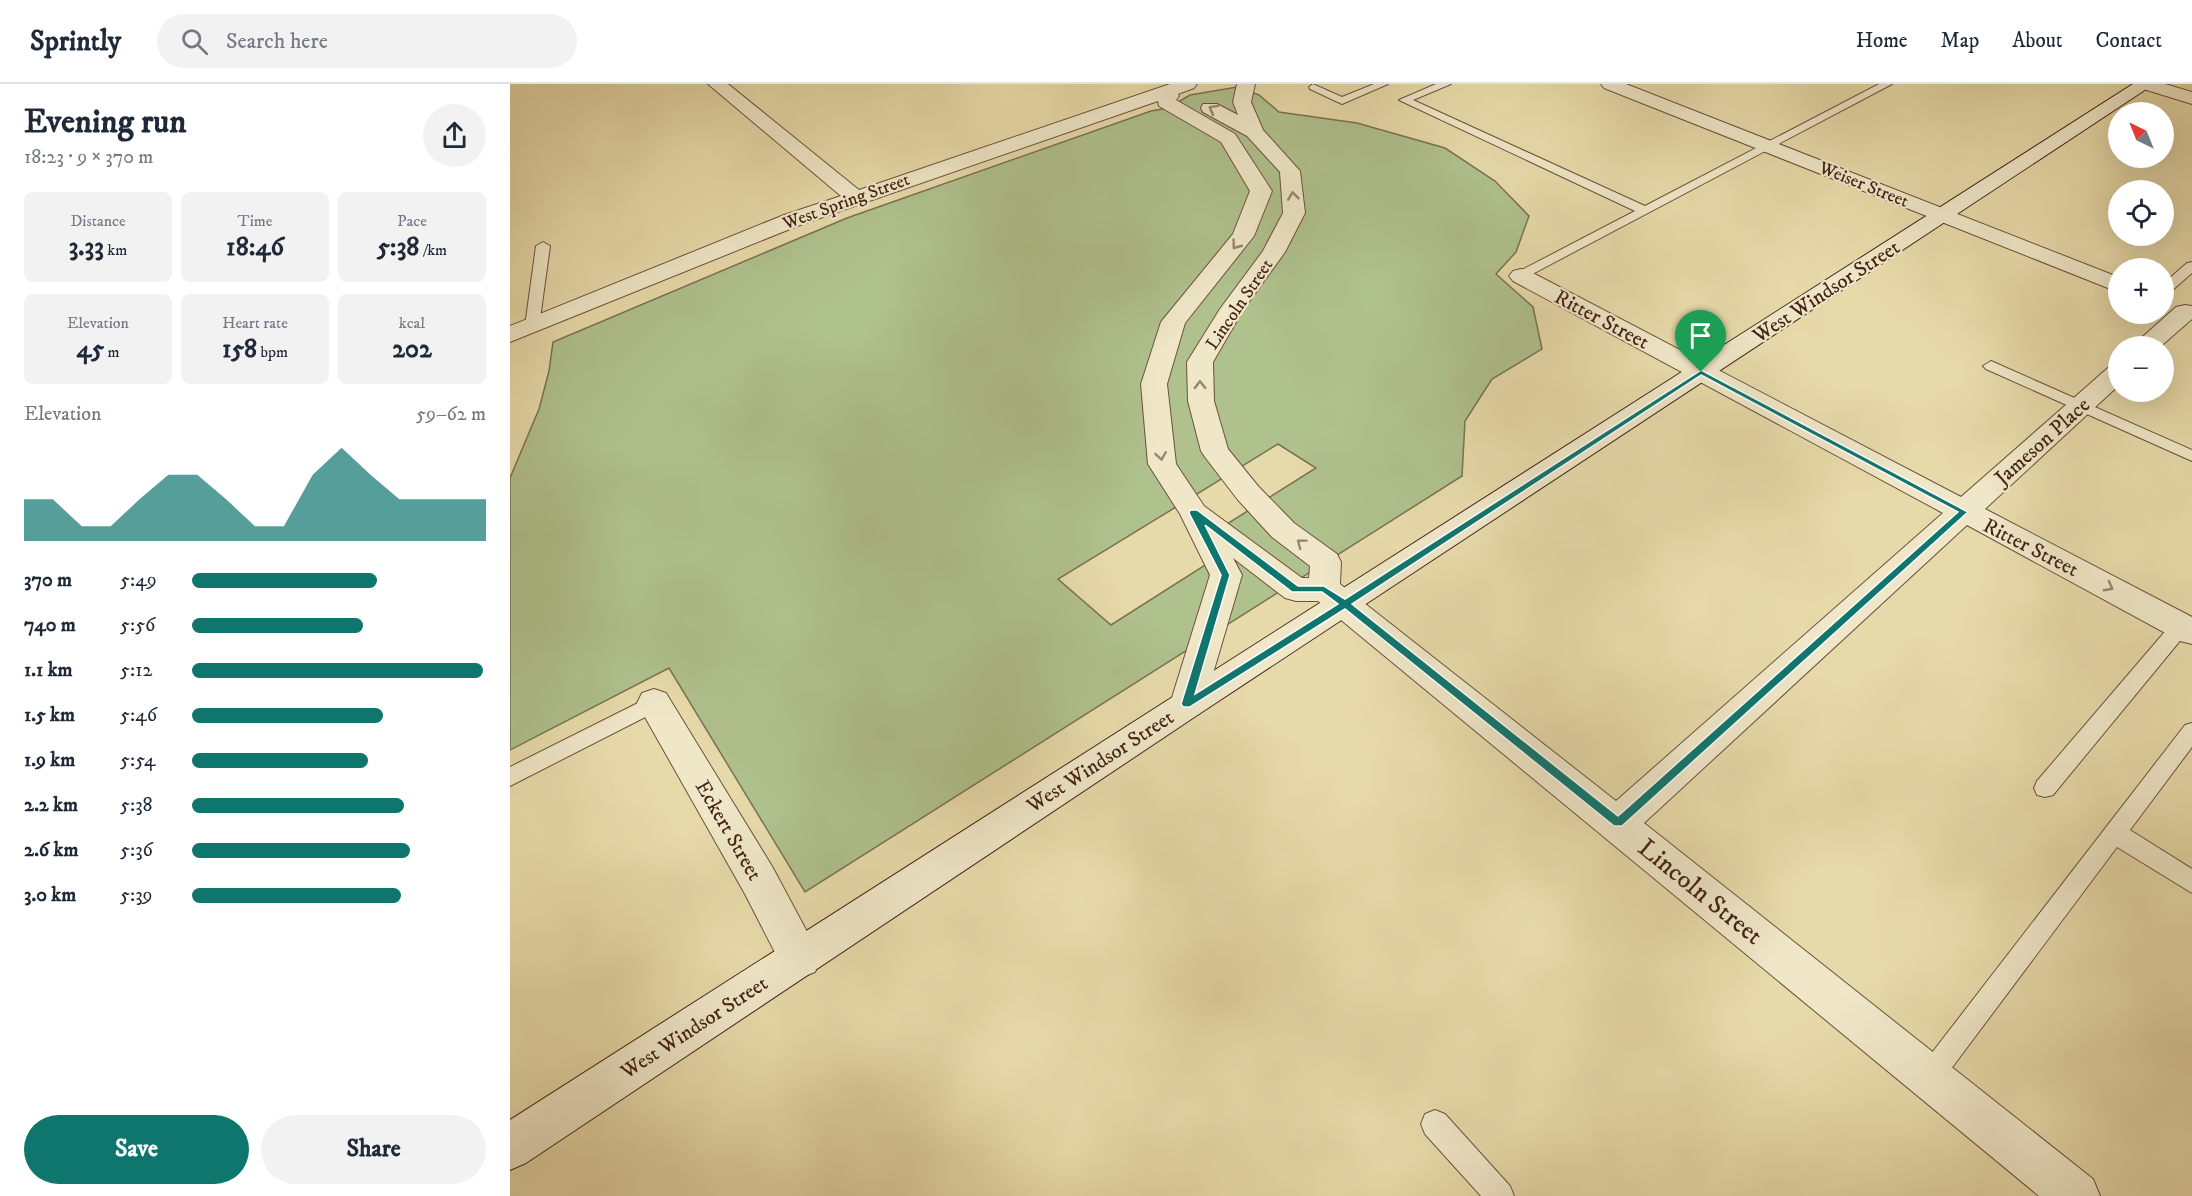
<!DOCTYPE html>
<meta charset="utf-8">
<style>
:root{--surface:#fff;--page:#f2f2f3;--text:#1f2937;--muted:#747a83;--line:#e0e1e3;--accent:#0f766e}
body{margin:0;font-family:"IM FELL DW Pica",serif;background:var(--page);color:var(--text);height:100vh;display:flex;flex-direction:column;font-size:22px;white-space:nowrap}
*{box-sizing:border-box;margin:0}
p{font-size:20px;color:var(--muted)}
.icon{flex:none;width:33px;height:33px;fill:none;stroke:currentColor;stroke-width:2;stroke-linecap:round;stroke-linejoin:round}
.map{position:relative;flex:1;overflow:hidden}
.side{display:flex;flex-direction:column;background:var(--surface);width:510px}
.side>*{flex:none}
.needle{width:39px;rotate:317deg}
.tools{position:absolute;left:1598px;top:18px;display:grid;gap:12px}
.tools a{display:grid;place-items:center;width:66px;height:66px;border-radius:50%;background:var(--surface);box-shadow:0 6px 24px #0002;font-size:30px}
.pin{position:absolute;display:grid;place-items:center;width:51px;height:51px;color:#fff;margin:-62px -26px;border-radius:50% 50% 50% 0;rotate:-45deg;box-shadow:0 0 6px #0007}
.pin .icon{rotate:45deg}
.round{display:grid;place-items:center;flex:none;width:63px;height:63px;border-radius:32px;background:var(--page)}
.headline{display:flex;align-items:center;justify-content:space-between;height:102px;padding:0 24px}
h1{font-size:33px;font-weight:800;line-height:45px}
.stats{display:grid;grid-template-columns:repeat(3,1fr);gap:9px;height:102px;padding:6px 24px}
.stats div{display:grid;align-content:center;border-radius:9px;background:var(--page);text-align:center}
.stats b{font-size:26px;font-weight:800}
.stats small{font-size:16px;font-weight:400}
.stats p{font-size:16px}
.chart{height:168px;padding:12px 24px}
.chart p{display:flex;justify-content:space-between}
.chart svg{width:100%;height:108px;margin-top:6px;fill:var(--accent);opacity:.7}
.action{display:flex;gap:12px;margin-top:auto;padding:12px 24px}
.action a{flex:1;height:69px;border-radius:36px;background:var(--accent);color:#fff;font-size:24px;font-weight:800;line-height:69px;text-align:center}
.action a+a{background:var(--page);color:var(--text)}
ul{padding:0 24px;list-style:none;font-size:20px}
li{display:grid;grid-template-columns:96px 72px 1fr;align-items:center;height:45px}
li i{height:15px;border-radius:8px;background:var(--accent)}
header{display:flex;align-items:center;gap:36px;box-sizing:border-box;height:84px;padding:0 30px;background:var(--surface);border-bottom:2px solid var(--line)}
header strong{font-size:28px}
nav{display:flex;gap:33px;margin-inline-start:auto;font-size:21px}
.search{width:420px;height:54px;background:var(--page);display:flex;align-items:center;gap:15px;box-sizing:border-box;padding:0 21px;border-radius:33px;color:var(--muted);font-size:22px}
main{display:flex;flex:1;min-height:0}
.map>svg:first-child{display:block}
.green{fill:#afc18d;stroke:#7a7251;stroke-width:1.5;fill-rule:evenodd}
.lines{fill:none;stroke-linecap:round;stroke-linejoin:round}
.lane-casing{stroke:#6d513a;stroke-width:2}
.street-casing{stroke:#6d513a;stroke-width:2}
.secondary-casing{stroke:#442315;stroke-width:2}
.lane{fill:#efe7c8;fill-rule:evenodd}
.street{fill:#efe7c8;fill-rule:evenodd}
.secondary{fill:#efe7c8;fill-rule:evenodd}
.oneway{stroke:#9a856e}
.route{fill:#0f766e;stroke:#fff;stroke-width:1.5;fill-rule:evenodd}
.labels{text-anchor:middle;stroke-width:4.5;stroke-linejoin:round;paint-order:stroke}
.far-street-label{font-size:18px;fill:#442315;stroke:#efe7c8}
.street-label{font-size:21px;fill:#442315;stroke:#efe7c8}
.near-street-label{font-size:26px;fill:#442315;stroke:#efe7c8}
</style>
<header>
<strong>Sprintly</strong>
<div class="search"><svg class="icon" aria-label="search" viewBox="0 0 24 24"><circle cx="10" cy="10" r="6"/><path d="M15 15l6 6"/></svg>Search here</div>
<nav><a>Home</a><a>Map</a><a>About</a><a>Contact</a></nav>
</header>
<main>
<section class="side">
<div class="headline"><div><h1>Evening run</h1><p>18:23 · 9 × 370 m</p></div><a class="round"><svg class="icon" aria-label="share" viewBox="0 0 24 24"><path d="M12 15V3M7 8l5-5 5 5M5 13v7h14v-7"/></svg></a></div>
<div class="stats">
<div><p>Distance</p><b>3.33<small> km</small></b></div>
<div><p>Time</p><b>18:46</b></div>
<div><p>Pace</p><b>5:38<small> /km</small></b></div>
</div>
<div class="stats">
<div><p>Elevation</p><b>45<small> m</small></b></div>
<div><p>Heart rate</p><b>158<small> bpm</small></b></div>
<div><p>kcal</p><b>202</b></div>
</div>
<div class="chart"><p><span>Elevation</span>59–62 m</p>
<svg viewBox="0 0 160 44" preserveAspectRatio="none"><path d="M0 44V27L10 27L20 38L30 38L40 27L50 17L60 17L70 27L80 38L90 38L100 17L110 6L120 17L130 27L140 27L150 27L160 27V44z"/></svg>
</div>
<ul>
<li><b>370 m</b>5:49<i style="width:63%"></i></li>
<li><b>740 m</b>5:56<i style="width:58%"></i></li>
<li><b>1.1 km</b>5:12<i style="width:99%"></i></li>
<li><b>1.5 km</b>5:46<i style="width:65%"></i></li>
<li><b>1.9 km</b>5:54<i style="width:60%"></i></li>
<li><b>2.2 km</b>5:38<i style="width:72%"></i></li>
<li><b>2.6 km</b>5:36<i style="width:74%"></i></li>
<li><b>3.0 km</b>5:39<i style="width:71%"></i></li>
</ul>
<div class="action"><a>Save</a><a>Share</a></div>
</section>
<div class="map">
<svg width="1682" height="1112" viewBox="0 0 1682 1112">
<rect width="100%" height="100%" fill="#e7daaa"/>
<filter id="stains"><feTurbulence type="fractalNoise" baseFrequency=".00333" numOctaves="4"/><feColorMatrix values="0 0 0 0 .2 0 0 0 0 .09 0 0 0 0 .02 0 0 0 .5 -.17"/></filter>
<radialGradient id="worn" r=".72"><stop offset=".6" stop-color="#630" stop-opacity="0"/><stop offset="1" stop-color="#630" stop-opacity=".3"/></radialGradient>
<path class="green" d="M727 3 749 11 769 28 847 39 935 64 985 97 1019 132 1006 168 986 190 1023 223 1032 265 982 295 955 337 952 392 295 808 159 584 0 666V394L29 325 39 287 43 258 337 134 641 27 658 24 680 11ZM768 360 806 384 717 440 682 413ZM666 423 722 464 601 541 548 495Z"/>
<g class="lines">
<g class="lane-casing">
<g id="lane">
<path d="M803 0 832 13 864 0H878L832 20 800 5 799 3Z"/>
<path d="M926 0H941L903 16 1135 122 1369 0H1382L1011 196 1006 195 1004 192 1006 189 1125 127 889 16Z"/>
<path d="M33 158 40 162 29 242 22 246 15 242 26 162Z"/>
<path d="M1682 178V189L1658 210 1653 211V200L1677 179Z"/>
<path d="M1481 277 1682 366V377L1476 285 1473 282Z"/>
<path d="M1671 535 1678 537 1681 542 1678 547 1543 711 1535 713 1527 711 1524 704 1527 697 1664 537Z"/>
<path d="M144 611 151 613 154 619 151 625 0 702V683Z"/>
<path d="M1682 639V663L1620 746 1682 785V809L1607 763 1429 1001 1420 1005 1411 1001 1407 992 1411 983 1675 641Z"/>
<path d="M925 1026 935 1030 1000 1102 1004 1112H971L915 1050 911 1040 915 1030Z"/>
</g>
</g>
<g class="street-casing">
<g id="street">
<path d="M198 0H218L349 106 660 0H687L684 4 668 10 669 12 666 16 725 50 762 107 744 152 675 239 657 300 666 380 694 422 792 494H799L800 482 762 453 728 416 695 373 691 367 678 317 677 278 710 225 753 167 773 129 770 88 737 52 693 28 691 24 693 20H707L728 31 723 18 727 0H745L741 18 753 46 790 87 795 129 775 168 733 226 703 278 704 317 718 365 748 402 784 439 827 470 831 478 830 500 1106 717 1433 429 1003 197 999 192 1003 187 1011 185 1019 187 1451 413 1599 283 1608 280V302L1475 425 1682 533V560L1670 557 1457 441 1134 739 1583 1095 1590 1112H1529L808 517H786L775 514 723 474 732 491 694 620 689 630 677 634 665 630 660 620 700 491 670 430 638 380 631 300 651 238 723 150 740 107 711 58 649 22 648 17 290 141 0 258V242L274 131 331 112Z"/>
<path d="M1091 0H1116L1608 193V208L1094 4Z"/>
<path d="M1627 0H1655L1682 8V20L1630 4Z"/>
<path d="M1675 221 1682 222V235L1651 262H1625L1628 257 1666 223Z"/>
<path d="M144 605 156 609 263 784 311 874 305 888 290 894 275 888 235 810 127 619 132 609Z"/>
</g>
</g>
<g class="secondary-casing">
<path id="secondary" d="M1623 0H1644L689 630 16 1079 0 1086V1036Z"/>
</g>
<use href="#lane" class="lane"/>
<use href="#street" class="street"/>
<use href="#secondary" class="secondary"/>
</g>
<defs><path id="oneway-chevron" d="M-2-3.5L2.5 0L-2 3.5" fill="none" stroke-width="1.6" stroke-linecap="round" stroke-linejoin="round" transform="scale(1.5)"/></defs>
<g class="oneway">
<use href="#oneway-chevron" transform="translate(703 25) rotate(-151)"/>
<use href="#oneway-chevron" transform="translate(783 112) rotate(-97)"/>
<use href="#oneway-chevron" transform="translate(726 161) rotate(127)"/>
<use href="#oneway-chevron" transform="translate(690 301) rotate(-91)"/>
<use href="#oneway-chevron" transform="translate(651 372) rotate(81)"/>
<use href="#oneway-chevron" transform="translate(791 459) rotate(-143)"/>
<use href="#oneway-chevron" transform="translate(1599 503) rotate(28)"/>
</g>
<path class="route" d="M1191 286 1458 428 1112 742H1104L835 525 680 623H673L671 620 711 491 679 429 680 426H687L788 502H814L835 515ZM1191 291 1448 428 1108 732 842 520ZM695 441 782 508H812L828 520 685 610 720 491Z"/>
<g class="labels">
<g class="far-street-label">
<text transform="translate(1354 100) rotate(22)" y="6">Weiser Street</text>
<text transform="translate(336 117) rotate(-20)" y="6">West Spring Street</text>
<text transform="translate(729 220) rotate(-56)" y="6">Lincoln Street</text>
</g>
<g class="street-label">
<text transform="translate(1316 207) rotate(-33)" y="7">West Windsor Street</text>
<text transform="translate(1092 235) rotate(28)" y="7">Ritter Street</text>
<text transform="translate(1532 357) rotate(-42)" y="7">Jameson Place</text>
<text transform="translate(1521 463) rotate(27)" y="7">Ritter Street</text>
<text transform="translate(590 677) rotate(-33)" y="7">West Windsor Street</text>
<text transform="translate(219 746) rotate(60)" y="7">Eckert Street</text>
<text transform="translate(184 943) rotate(-33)" y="7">West Windsor Street</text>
</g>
<g class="near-street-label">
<text transform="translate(1191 807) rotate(39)" y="9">Lincoln Street</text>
</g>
</g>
<rect width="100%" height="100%" filter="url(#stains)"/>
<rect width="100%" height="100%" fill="url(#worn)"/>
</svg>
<div class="tools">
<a><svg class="needle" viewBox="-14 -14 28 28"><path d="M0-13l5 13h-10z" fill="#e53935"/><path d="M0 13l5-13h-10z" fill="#747a83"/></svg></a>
<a><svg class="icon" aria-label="locate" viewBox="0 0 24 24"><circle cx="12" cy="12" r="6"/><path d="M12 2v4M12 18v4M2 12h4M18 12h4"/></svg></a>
<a>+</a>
<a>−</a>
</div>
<div class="pin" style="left:1191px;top:288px;background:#1e9e55"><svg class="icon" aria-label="arrive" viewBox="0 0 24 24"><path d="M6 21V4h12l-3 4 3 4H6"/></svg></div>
</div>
</main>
